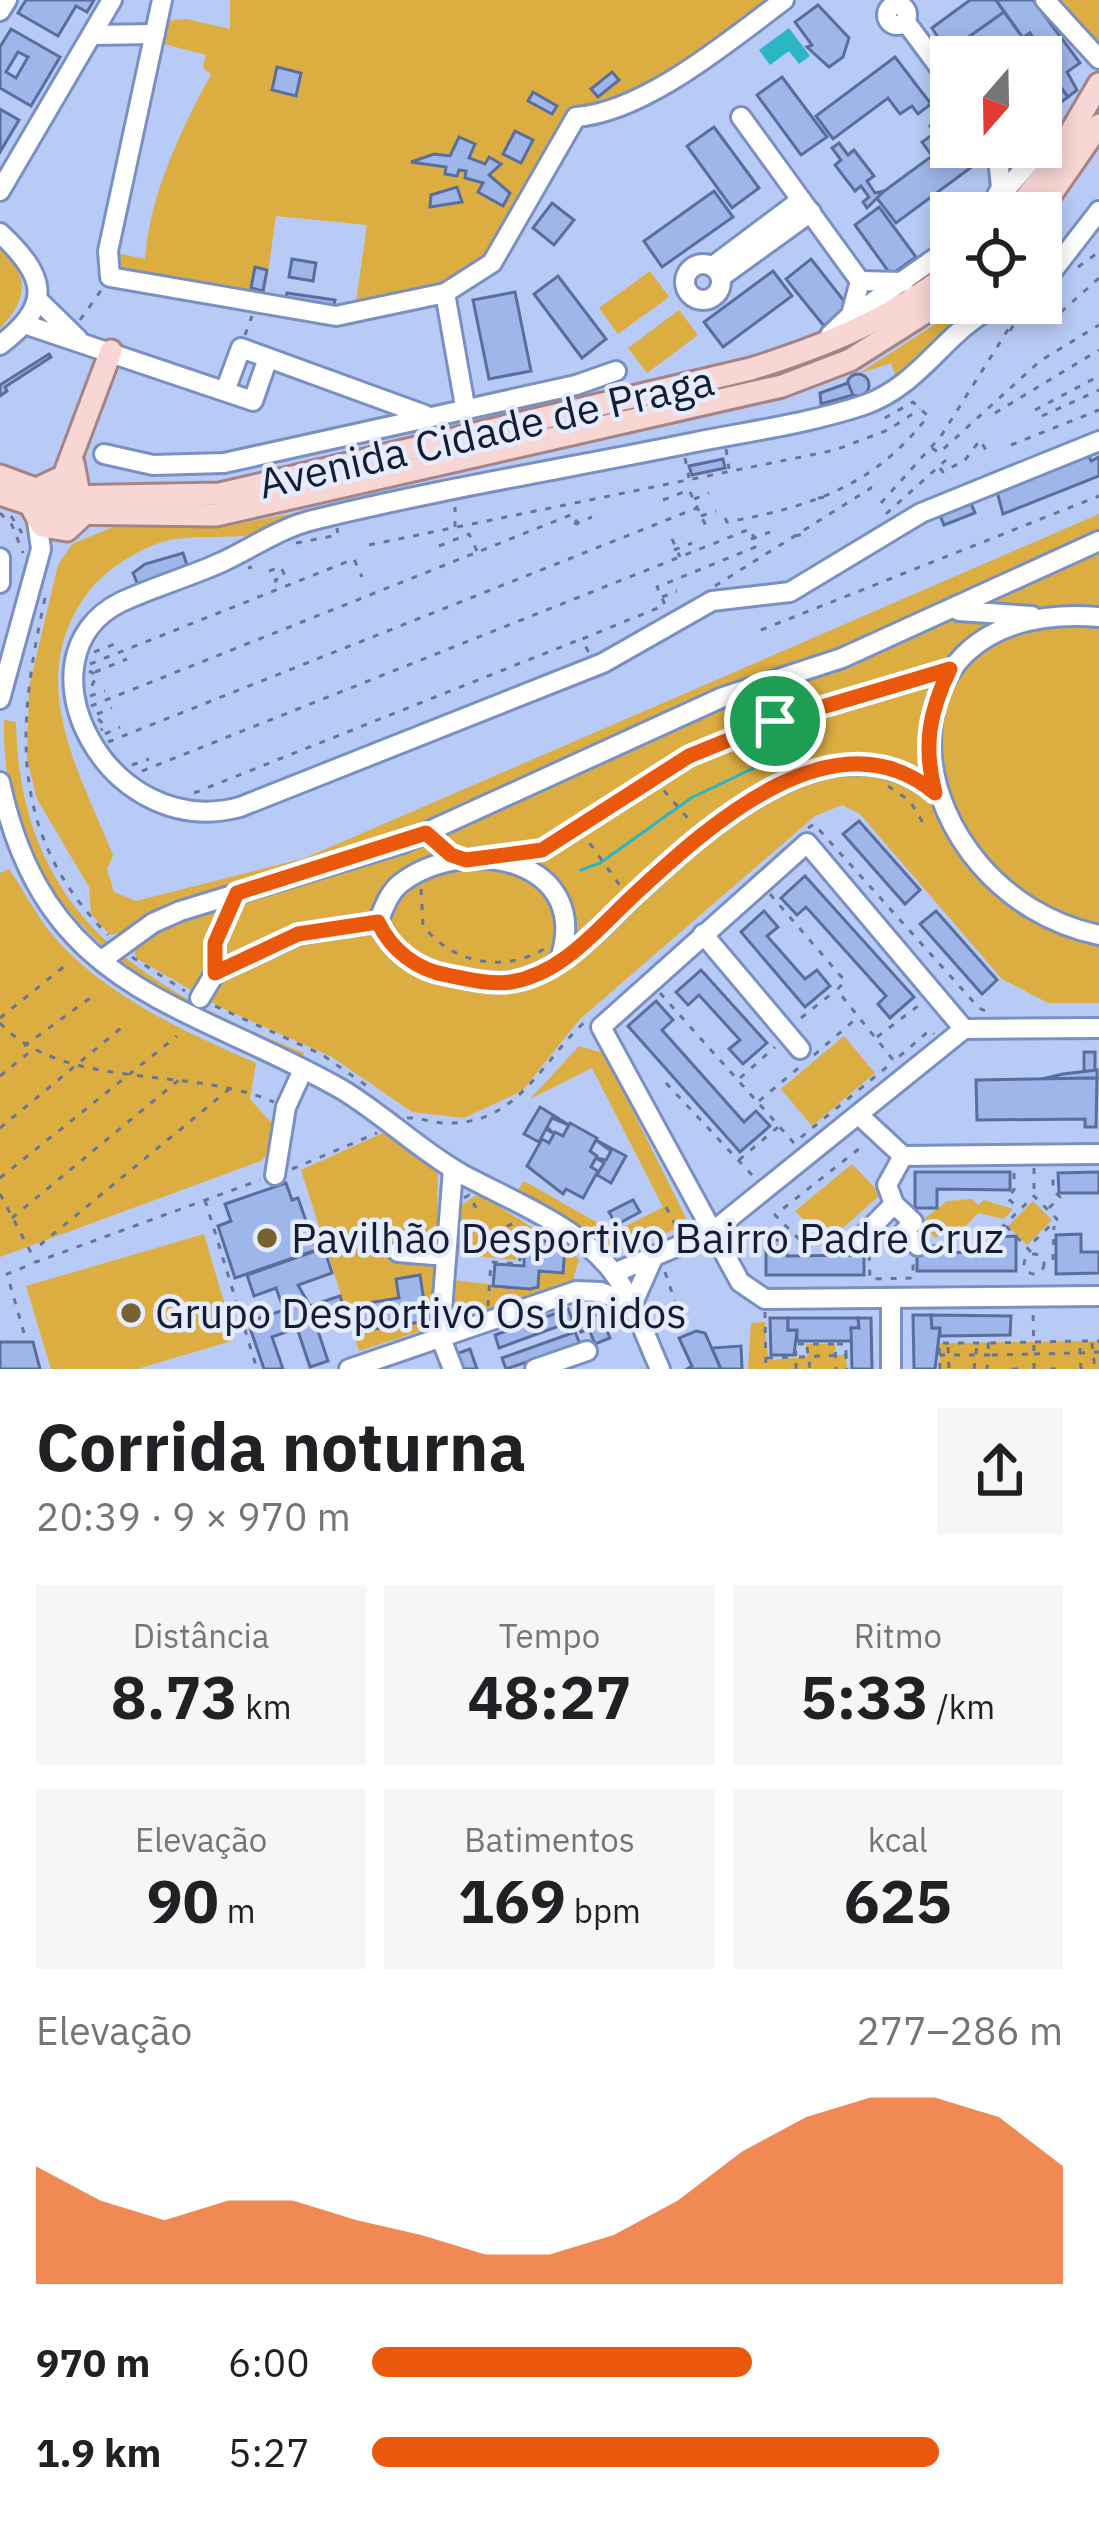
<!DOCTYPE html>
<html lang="pt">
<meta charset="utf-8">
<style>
:root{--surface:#fff;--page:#f6f6f6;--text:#202124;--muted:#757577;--accent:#ea580c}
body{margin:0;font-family:"IBM Plex Sans",sans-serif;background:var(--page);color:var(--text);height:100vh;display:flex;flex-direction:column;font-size:45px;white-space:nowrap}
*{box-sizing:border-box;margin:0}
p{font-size:39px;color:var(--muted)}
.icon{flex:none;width:66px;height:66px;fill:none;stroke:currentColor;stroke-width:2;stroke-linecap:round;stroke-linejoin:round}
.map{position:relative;height:1369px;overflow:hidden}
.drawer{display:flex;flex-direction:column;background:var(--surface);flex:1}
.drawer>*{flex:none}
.needle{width:78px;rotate:200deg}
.tools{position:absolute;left:930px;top:36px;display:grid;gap:24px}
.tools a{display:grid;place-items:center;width:132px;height:132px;border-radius:0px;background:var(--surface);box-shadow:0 6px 18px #0003;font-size:60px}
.pin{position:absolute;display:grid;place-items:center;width:102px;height:102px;color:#fff;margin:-51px;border:6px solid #fff;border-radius:50%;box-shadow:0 3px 12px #0007}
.round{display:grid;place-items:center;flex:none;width:126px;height:126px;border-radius:0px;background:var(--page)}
.headline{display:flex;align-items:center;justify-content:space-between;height:204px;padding:0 36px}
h1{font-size:66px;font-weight:700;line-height:90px}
.metrics{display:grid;grid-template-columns:repeat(3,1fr);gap:18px;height:204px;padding:12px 36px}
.metrics div{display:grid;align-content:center;border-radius:0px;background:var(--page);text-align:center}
.metrics b{font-size:60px;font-weight:700}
.metrics small{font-size:33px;font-weight:400}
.metrics p{font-size:33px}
.chart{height:336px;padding:24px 36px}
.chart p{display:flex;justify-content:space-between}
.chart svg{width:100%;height:216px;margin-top:12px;fill:var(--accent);opacity:.7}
ul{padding:0 36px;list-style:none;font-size:39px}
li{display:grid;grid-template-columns:192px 144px 1fr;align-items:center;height:90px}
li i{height:30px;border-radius:15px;background:var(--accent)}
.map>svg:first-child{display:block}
.green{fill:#dcae41}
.water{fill:#2bb6c5}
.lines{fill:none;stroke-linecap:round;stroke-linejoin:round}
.stream{stroke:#2bb6c5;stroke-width:3}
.building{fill:#9fb6ea;stroke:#5a6e9e;stroke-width:3;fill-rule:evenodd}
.minor-casing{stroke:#7a90c2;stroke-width:24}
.major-casing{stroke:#a58487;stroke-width:27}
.path{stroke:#687696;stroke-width:3;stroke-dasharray:6 9;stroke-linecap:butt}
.minor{stroke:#fff;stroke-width:18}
.major{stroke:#f7d6d3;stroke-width:21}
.route-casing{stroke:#fff;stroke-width:24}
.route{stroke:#ea580c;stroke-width:15}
.poi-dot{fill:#786232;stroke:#e5ecfd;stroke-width:4.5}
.labels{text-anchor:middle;stroke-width:9;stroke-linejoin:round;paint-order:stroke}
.street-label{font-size:42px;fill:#151e31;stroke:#e5ecfd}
.poi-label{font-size:42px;fill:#151e31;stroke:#e5ecfd;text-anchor:start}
</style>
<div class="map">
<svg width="1099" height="1369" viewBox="0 0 1099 1369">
<rect width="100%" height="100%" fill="#b8cbf6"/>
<g class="green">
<path d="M230 0H778C718 44 646 102 572 114L489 259 443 288 355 308 367 225 276 216 264 299 119 276 112 252 145 259C150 193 180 133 211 74L203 68 206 55 160 43 163 21 187 19 230 29Z"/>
<path d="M1052 0H1099V51Z"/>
<path d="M0 249C31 275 27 301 0 328Z"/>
<path d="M650 271 669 297 618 334 599 308Z"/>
<path d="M968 303H981C948 323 928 356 897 379L891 363 858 374Z"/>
<path d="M679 310 698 335 647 373 628 348Z"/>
<path d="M300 512C276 547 208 532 170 540 140 547 104 570 86 595 25 681 78 769 113 855L107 869 114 892 136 901 305 858 1099 514V1003H1048L1002 979 860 814 842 805 815 816 580 1019 522 1091 464 1118 412 1112 332 1057 222 1008 136 958 131 930 110 935 91 914 89 887 37 799 27 759 29 687 58 565 72 544 113 527H222Z"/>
<path d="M4 720 16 722C20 916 142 987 304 1053L301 1062C150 996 0 911 4 720Z"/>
<path d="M9 869C23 889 35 913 50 932 101 994 185 1032 256 1063L250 1099 284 1137 261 1161 0 1257V873Z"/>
<path d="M844 1036 875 1073 812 1126 781 1089Z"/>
<path d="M579 1046 604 1053 689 1224 623 1250 612 1248 517 1191 524 1181 614 1232 663 1207 592 1068 530 1099Z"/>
<path d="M385 1132 438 1173 437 1239 427 1247 435 1267 430 1328 359 1351 301 1170Z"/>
<path d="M852 1164 881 1194 834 1236 812 1228 795 1211Z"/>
<path d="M475 1196 484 1197 549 1238 519 1236 516 1260 458 1254 461 1206Z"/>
<path d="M972 1199 978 1205 984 1200 1013 1209 1004 1219 978 1213 953 1240 940 1234 936 1238 919 1223 947 1201Z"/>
<path d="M1033 1201 1052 1220 1027 1245 1008 1226Z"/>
<path d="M204 1234 235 1340 137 1369H51L26 1286Z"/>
<path d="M565 1246 579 1259 573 1280 464 1317 453 1311 454 1280 529 1289 538 1287 539 1271 563 1273Z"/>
<path d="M765 1322 768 1360 807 1357 806 1344H835L836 1355H846L847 1369H748L751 1323Z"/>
<path d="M1099 1341V1369H940L939 1343Z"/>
</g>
<path class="water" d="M789 28 810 56 799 64 789 51 770 65 759 50Z"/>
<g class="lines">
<path class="stream" d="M581 870 600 863 691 798 802 745"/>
</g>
<g class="building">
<path d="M26 0H94L87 12 76 6 58 36 18 13Z"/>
<path d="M970 0H996L1004 12 970 36 980 49 974 57 951 58 932 28Z"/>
<path d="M996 0H1033L1080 63 1067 72 1077 90 1068 97 1031 48 1037 43 1030 33 1023 38Z"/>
<path d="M818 5 849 38 843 57 829 67 807 47 812 45 795 22Z"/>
<path d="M1004 12 1023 38 1030 33 1038 57H974L980 49 970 36Z"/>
<path d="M11 29 60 57 31 106 0 88V47ZM18 52 28 57 16 78 6 72Z"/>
<path d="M895 57 931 104 918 114 912 106 900 114 888 98 833 139 816 116Z"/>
<path d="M277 67 301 73 296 96 272 90Z"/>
<path d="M1047 70 1068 97 1041 117V75Z"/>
<path d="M612 72 619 80 598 97 591 89Z"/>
<path d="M782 77 827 137 801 155 757 95Z"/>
<path d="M533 92 557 106 552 114 528 101Z"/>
<path d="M0 109 19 120 0 152Z"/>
<path d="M942 117 951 129V147H964L977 163 896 223 876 197 932 156 922 142 935 133 930 126Z"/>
<path d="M714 127 759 188 732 208 687 146Z"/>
<path d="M515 131 533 140 521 163 503 154Z"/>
<path d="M459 137 475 144 469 158 485 164 489 157 501 164 489 175 510 193 503 206 478 192 483 183 465 178 466 171 459 170 457 176 445 174 446 167 411 162 434 154 450 156Z"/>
<path d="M839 143 848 155 854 150 874 176 867 181 875 193 884 191 867 208 863 202 869 197 861 186 855 191 835 165 841 160 832 148Z"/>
<path d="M457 187 462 202 430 207 431 195Z"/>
<path d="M714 191 733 217 662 267 644 241Z"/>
<path d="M552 203 574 220 554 245 533 228Z"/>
<path d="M879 207 916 257 891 275 855 225Z"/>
<path d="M292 259 316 263 313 281 289 277Z"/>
<path d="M811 259 848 306 824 326 786 279Z"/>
<path d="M255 267 267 270 263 291 251 288Z"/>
<path d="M773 271 792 296 723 347 704 322Z"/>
<path d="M558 276 606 339 582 358 534 294Z"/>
<path d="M515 292 531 371 489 379 473 300Z"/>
<path d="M287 293 335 300 333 309 285 302Z"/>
<path d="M49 354 51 357 5 387 7 391 0 396V385Z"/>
<circle cx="858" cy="385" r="11"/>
<path d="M848 383 853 395 821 404 820 393Z"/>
<path d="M1088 454 1091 461 1099 457V476L1003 514 996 488Z"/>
<path d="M723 459 725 468 692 475 689 466Z"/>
<path d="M970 501 975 513 944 525 939 513Z"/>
<path d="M183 553 187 565 138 585 133 573 145 564Z"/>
<path d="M859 821 920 890 905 904 843 834Z"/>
<path d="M805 876 914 997 890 1018 878 1004 886 996 806 907 797 915 781 898Z"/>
<path d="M764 911 778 927 767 936 805 979 817 970 830 986 805 1007 741 932Z"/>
<path d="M936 911 997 980 982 994 920 924Z"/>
<path d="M701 970 767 1043 743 1064 729 1049 740 1040 699 995 688 1005 676 992Z"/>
<path d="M656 1001 673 1020 662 1030 744 1122 756 1111 770 1126 740 1152 628 1026Z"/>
<rect x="1084" y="1052" width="11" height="27"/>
<path d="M1097 1070V1078L1042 1079 1063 1074Z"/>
<path d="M1097 1078 1096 1127H1085V1119L977 1120 976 1080Z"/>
<path d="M540 1107 569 1125 552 1118 547 1127 554 1134 546 1129 539 1142 524 1134Z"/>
<path d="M570 1123 597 1138 590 1151 597 1156 591 1167 598 1171 583 1198 566 1189 563 1194 527 1166 542 1139 549 1143 555 1132 563 1136Z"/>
<path d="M596 1140 626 1156 611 1183 597 1175 604 1163 596 1158 606 1160 611 1151Z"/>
<path d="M915 1172H1010V1190L937 1189V1208H915Z"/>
<path d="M1099 1172V1193H1059L1058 1173Z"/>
<path d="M286 1183 292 1200 298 1198 316 1250 235 1278 218 1226 231 1221 225 1204Z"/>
<path d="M633 1200 640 1212 616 1225 609 1212Z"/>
<path d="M1081 1234V1252H1099V1273L1056 1274V1235Z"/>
<path d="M524 1236 565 1246 563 1273 539 1271 538 1287 530 1289 493 1286 495 1264 524 1266Z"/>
<path d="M1016 1236V1271H917V1253L997 1252V1237Z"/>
<path d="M766 1240H787V1256L864 1255V1275H766Z"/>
<path d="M324 1248 332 1273 298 1285 310 1306 340 1296 345 1312 315 1322 328 1361 310 1367 297 1328 272 1337 283 1369H264L248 1322 284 1310 276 1288 254 1296 247 1275Z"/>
<path d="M420 1275 427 1321 360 1331 356 1305 399 1298 396 1279Z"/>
<path d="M613 1308 617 1319 604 1324 610 1338 595 1344 589 1329 581 1332 577 1322Z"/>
<path d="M568 1309 573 1321 499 1348 495 1335Z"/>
<path d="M913 1315H931L932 1328H940L935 1369H914Z"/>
<path d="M931 1315 1011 1316 1010 1335 940 1336V1328H932Z"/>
<path d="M770 1318H788V1330H797L794 1355H771Z"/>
<path d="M788 1318H858L859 1328H851L852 1341H797V1330H788Z"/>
<path d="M858 1318H871L872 1369H852L851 1328H859Z"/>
<path d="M696 1331 705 1333 721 1369H687L692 1366 679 1338Z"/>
<path d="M575 1332 580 1344 506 1369 502 1358Z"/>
<path d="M0 1342H33L40 1369H0Z"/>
<path d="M741 1346 742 1369H721L712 1348Z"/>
<path d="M470 1349 477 1369H461L456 1354Z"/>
</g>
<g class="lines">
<g class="minor-casing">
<g id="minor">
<path d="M162 0 108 251 110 277 336 316 445 293 492 263 576 117C645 112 729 41 784 0"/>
<path d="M1045 0 1099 59"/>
<circle cx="897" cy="15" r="10"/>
<path d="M0 11 7 0"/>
<path d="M905 21 951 83"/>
<path d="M92 35 155 34"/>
<path d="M741 117 860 281"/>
<path d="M0 191 112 0"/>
<path d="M997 200 1043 147"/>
<path d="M987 213 1001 188 997 147"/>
<path d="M0 233C45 275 55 304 0 345"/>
<circle cx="703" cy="282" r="18"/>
<path d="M713 266 801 200"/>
<path d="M721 277 811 212"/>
<path d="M1041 286 1099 211"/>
<path d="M445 293 465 406"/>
<path d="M37 299 78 339"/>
<path d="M1002 303C946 327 924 384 864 405 810 423 752 431 696 442 568 468 439 489 313 520 280 528 252 548 222 562 189 577 153 587 121 602 12 656 106 843 240 807L603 663 712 601 790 592 921 513 1099 441"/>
<path d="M847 320 951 247"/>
<path d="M24 324 253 401 268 358"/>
<path d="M830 335 851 315 860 281 904 282"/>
<path d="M225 391 241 348 425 415"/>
<path d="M104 454 153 465 224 463 576 385 616 371"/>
<path d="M0 558V583"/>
<path d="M959 611 1032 616"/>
<path d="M1099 617C851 598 900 893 1099 935"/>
<path d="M0 699 41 549 37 521"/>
<path d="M0 782C45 992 184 1000 341 1089 383 1114 418 1149 460 1173 509 1200 577 1225 612 1271 634 1300 645 1336 660 1369"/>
<path d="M237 893 215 943V973L299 934 378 922"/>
<path d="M378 922C391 950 417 970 447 975 467 979 491 985 511 982 566 972 604 922 643 887 717 818 837 713 935 793"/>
<path d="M378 922C384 908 389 892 401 883 467 833 595 860 559 962"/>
<path d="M703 934 800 1049"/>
<path d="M102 960 153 923 180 911 403 843 723 697 842 658 1099 541"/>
<path d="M200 998 215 973"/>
<path d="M964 1029 807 843 601 1027 740 1282 765 1299 1099 1296"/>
<path d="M861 1117 903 1156 1099 1154"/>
<path d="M275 1175 286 1107 303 1070"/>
<path d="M894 1204 887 1185 903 1156"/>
<path d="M859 1240 894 1204 913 1222 904 1232 918 1246"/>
<path d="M398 1252 446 1256"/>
<path d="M614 1273 712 1232 964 1029 1099 1028"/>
<path d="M891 1298V1369"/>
<path d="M632 1305 653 1258"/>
<path d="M349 1369 576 1291 601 1292 632 1305"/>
<path d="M453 1369 440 1336 453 1169"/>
<path d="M535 1369 587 1351"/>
</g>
</g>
<g class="major-casing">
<g id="major">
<path d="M1014 213 1051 166 1099 84"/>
<path d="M1038 213 1099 125"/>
<path d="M73 463 83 515 67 530 42 526 32 508 39 488 58 479 77 487"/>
<path d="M65 473 111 351"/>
<path d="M0 476 57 497 220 494 751 369C824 346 890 320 951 272"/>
<path d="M0 494 57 513 216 515 782 386 850 360 951 296"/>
</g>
</g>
<g class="path">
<path d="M1078 267 1099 252"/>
<path d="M1061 312 1099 278"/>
<path d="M80 320 102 289"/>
<path d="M1010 331 1018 318"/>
<path d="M245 335 252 316"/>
<path d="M1035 410 1099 376"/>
<path d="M995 413 1099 350"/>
<path d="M1042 416 1099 390"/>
<path d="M1011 445 1099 410"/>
<path d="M932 448 939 453 1040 361 1099 325"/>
<path d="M726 449 729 469"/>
<path d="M685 458 689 478"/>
<path d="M940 468 943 472 965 460 980 440 986 450"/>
<path d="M818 498 832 496"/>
<path d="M694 499 709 493"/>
<path d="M663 500 689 490 706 526"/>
<path d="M881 503 941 436 1016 317 1019 313 1030 320 1045 301"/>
<path d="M0 513 12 525 23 553"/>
<path d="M886 514 946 460"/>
<path d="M11 516 22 533"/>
<path d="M701 516 716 511"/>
<path d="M725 518 727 522C810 507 875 486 928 416L913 402 883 419"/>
<path d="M574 524 592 517"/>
<path d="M455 527V507"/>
<path d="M795 536 809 533"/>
<path d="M672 539 680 557"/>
<path d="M751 539 770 532"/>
<path d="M296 543 338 535 337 528"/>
<path d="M369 545 835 450 888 430 920 409"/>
<path d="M439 546 469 534 477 551"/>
<path d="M674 550 692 543"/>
<path d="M248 568 252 567"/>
<path d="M269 571 281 567 285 576 275 580 279 587"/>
<path d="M715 586 871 488 865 479"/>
<path d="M662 597 677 591"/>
<path d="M45 598C17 726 7 833 108 935"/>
<path d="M761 630 1099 496"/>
<path d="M94 652 120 642"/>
<path d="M90 664 354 559 362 577"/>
<path d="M89 671 97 675 90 690"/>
<path d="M95 672 127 659"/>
<path d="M90 696 105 691"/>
<path d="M91 706 573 514 581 532"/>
<path d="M97 714 112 708"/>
<path d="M98 719 106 726 101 730"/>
<path d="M776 723 792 764"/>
<path d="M105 734 120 727"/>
<path d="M108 742 697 508"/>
<path d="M132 765 149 759"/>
<path d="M142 771 750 529 758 546 657 587 665 605 582 639 589 653"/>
<path d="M654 779 691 822"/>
<path d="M888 786 910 801 923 823"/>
<path d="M194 793 581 639"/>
<path d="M808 828 814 824 979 1008 990 1013"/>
<path d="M581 831 621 887"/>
<path d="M528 854C587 838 632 787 685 758 757 719 853 701 932 675"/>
<path d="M421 889 423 925C450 964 508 974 547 947"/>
<path d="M770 894 845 981 837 990 894 1061 930 1030 934 1034"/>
<path d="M132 957 185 991"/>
<path d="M660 993 794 1143 894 1061"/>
<path d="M215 1006 321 1054 370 1088"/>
<path d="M0 1018 66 965"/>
<path d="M801 1018 835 991"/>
<path d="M0 1023C65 1092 188 1065 274 1102"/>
<path d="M877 1037 922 1003"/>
<path d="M24 1046 97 993"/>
<path d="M814 1055 857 1018"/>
<path d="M0 1076 31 1051"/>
<path d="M740 1078 775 1047"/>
<path d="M666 1083 753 1176"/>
<path d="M759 1101 802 1065"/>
<path d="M407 1118C419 1117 431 1123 445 1123 519 1126 541 1060 588 1019"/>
<path d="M0 1128 126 1024"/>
<path d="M739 1160 778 1127"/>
<path d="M1034 1168V1194"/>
<path d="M292 1169 377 1133"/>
<path d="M1014 1173V1190L1007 1198 1019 1208"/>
<path d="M0 1178 177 1036"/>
<path d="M0 1194 36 1262 260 1180"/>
<path d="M464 1198 469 1195 476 1208"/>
<path d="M205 1200 257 1369"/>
<path d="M666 1207 678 1230"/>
<path d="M1049 1208 1060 1197 1053 1190V1173"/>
<path d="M12 1218 180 1079"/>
<path d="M1006 1226 1032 1253"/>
<path d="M890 1233 869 1255 870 1279 913 1278V1258"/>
<path d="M465 1243 517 1222"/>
<path d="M842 1244 805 1245 775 1215 865 1144"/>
<path d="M40 1245 233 1086"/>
<path d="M932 1246 985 1244 1034 1196 1057 1219 1027 1248"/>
<circle cx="1034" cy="1264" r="10"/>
<path d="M1053 1260 1054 1226"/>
<path d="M665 1272 681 1319"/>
<path d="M488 1306 491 1262 519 1264 526 1227"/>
<path d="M765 1312 766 1369"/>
<path d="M24 1333 7 1274 34 1263"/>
<path d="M990 1343 1080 1341"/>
<path d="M1092 1343 1095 1369"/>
<path d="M837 1344H846V1355"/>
<path d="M807 1347 810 1369"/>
<path d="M948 1347 949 1369"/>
<path d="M939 1355H989L987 1369"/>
<path d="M767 1358 796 1357 795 1344H835L836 1369"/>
<path d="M796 1369V1357L846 1355 847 1369"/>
<path d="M940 1369 939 1343H988L989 1355 1034 1354 1033 1314"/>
<path d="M974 1369 977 1345"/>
<path d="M1012 1369H1020"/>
<path d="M1034 1369V1354L1080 1353V1341H1099"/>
<path d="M1050 1369H1056"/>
<path d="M1081 1369 1080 1353 1099 1352"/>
</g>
<use href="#minor" class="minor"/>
<use href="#major" class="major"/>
</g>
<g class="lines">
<g class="route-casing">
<path id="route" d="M950 669C929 712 923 746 935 793 836 710 710 824 636 893 599 927 564 973 511 982 491 985 467 979 447 975 417 970 391 950 378 922L298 934 215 973V943L237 893 426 833 451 855 466 860 542 850 689 756 775 721Z"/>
</g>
<use href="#route" class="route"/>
</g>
<g class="poi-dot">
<circle cx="267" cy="1238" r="12"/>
<circle cx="131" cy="1313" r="12"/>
</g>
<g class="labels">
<g class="street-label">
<text transform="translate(486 432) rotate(-13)" y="15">Avenida Cidade de Praga</text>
</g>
<g class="poi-label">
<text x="291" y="1253">Pavilhão Desportivo Bairro Padre Cruz</text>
<text x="155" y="1328">Grupo Desportivo Os Unidos</text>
</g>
</g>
</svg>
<div class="tools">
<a><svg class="needle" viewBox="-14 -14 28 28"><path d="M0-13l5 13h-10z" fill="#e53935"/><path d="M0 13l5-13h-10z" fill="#757577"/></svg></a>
<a><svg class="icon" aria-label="locate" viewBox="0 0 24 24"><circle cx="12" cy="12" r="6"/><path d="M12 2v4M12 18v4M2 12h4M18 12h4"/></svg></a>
</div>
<div class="pin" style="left:775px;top:721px;background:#1e9e55"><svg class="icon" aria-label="arrive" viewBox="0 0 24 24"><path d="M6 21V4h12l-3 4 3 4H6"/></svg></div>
</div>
<section class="drawer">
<div class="headline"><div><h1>Corrida noturna</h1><p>20:39 · 9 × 970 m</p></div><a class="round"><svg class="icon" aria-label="share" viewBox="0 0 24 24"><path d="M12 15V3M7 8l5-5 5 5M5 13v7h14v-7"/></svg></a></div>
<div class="metrics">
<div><p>Distância</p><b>8.73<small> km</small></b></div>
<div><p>Tempo</p><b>48:27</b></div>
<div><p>Ritmo</p><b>5:33<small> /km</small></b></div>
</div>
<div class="metrics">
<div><p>Elevação</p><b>90<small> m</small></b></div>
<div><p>Batimentos</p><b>169<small> bpm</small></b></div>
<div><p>kcal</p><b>625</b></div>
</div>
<div class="chart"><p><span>Elevação</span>277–286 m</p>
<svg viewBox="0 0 160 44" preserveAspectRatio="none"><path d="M0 44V20L10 27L20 31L30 27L40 27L50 31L60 34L70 38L80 38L90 34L100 27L110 17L120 10L130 6L140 6L150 10L160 20V44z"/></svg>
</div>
<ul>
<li><b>970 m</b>6:00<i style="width:55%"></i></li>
<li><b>1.9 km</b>5:27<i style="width:82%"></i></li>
</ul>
</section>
